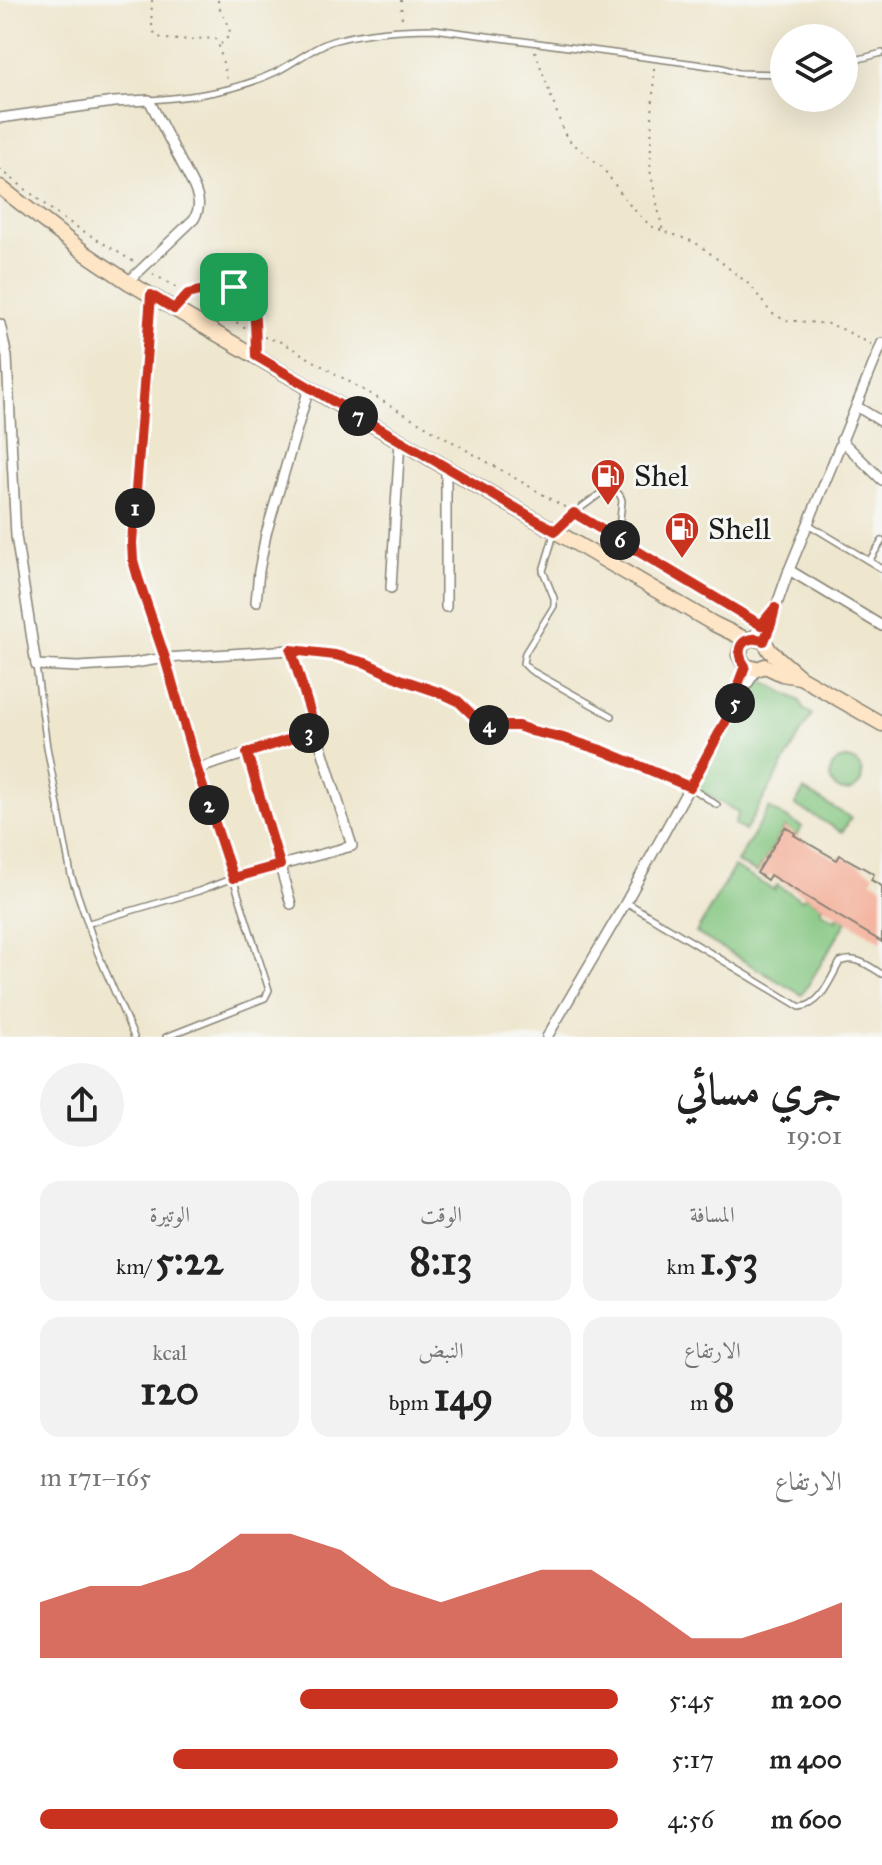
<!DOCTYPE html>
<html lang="ar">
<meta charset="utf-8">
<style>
:root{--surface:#fff;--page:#f2f2f2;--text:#222;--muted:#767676;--accent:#c8321e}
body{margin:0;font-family:"IM FELL Great Primer",Amiri,serif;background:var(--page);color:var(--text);direction:rtl;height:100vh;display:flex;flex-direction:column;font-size:30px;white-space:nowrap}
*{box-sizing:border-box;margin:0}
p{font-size:26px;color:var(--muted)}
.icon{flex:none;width:44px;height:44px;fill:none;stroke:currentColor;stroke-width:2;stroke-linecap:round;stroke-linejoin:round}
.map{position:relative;height:1037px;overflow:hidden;direction:ltr}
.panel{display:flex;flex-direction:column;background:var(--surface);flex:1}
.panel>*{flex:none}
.controls{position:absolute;left:770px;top:24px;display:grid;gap:16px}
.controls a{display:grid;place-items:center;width:88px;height:88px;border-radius:50%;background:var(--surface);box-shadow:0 8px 32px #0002;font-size:40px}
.pin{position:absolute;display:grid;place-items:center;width:68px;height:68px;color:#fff;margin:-34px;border-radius:16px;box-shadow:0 4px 12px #0006}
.km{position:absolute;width:40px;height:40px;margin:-20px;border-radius:50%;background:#222;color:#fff;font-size:22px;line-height:40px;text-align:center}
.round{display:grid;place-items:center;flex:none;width:84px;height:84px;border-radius:42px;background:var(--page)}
.summary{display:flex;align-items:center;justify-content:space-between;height:136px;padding:0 40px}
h1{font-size:44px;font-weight:700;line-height:60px}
.metrics{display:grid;grid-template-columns:repeat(3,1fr);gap:12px;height:136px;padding:8px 40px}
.metrics div{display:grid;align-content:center;border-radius:20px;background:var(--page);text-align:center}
.metrics b{font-size:40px;font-weight:700}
.metrics small{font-size:22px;font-weight:400}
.metrics p{font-size:22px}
.chart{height:224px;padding:16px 40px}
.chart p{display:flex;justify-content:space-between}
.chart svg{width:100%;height:144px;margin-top:8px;fill:var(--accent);opacity:.7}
ul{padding:0 40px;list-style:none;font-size:26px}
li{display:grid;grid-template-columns:128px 96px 1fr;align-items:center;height:60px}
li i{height:20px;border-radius:10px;background:var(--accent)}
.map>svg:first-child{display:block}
.green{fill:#83c680;stroke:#50714e;stroke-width:2}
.building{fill:#f4b19b}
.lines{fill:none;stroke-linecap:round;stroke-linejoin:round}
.service-casing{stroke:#858174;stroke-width:8}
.minor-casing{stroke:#858174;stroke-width:12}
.secondary-casing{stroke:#858174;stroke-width:17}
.path{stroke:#858174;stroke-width:2;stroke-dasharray:2 6;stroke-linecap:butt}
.service{stroke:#fff;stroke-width:5}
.minor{stroke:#fff;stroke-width:9}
.secondary{stroke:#fee5c5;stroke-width:14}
.route-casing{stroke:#fff;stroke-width:16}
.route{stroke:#c8321e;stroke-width:10}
.labels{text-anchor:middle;stroke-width:6;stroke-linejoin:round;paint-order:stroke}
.poi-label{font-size:30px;fill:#1c1c1c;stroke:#f6f6f2;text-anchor:start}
</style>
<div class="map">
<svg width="882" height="1037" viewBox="0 0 882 1037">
<rect width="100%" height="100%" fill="#f6f6f2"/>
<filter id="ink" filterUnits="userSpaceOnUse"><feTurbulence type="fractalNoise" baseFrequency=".0125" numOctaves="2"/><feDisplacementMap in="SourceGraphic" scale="16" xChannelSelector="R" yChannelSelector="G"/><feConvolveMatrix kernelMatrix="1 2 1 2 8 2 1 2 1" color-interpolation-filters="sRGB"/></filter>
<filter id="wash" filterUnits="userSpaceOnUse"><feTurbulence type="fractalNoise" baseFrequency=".006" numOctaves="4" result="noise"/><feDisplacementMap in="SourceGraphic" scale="32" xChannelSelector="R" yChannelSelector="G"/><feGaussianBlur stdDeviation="1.8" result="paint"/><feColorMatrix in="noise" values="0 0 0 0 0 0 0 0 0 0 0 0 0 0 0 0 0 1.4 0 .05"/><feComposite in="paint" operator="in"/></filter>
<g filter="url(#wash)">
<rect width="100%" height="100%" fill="#eee6cd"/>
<g class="green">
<path d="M759 678 800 701 804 710 812 714 745 831 734 824 739 813 696 788Z"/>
<circle cx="846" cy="775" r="16"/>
<path d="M804 790 851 818 842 832 795 805Z"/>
<path d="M769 808 802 827 796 836 785 827 757 873 737 862Z"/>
<path d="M734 867 774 890 777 885 802 900 805 896 822 906 820 911 836 920 838 916 847 921 802 995 696 933Z"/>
</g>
<g id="blocks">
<path class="building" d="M785 827 795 833 794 835 837 860 840 855 874 874 871 880 882 886V942L770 875 767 880 757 873Z"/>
</g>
</g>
<g filter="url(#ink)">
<use href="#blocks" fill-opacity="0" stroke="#858174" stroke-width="2"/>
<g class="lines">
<g class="service-casing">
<g id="service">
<path d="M844 63 882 53"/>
<path d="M150 100C194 97 236 91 276 72 296 62 314 46 336 40 366 32 403 29 434 29L696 64 723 68 738 73 784 74"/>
<path d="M174 308C178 304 183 297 188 294 201 286 238 281 249 296 257 308 255 338 256 353"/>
<path d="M808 524 882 569"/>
<path d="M869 561 882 541"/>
<path d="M36 666 47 747 71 875 97 951 134 1037"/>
<path d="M612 716 530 670 523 663 525 653 554 606V598L543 571 555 531 574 513 605 490C613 488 621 493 622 501L615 564"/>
<path d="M690 787 717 805"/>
<path d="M626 902 800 1007C821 1006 830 979 840 962 856 955 869 966 882 974"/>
<path d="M89 923 199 891 233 878 269 990 265 998 166 1037"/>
</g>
</g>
<g class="minor-casing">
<g id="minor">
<path d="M0 118 114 102 149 100 194 187C199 199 201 207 194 219L128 282"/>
<path d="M0 324 7 357 16 536 36 665 78 667 128 664 165 658 291 650 352 846 233 878 197 769 165 658 138 578 133 560V526L151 295"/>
<path d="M856 406 882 422"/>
<path d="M841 440 882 480"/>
<path d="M789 570 882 626"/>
<path d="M391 588 400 441"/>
<path d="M256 602 259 571 266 534 309 388"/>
<path d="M446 607V468"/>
<path d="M752 638 772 611"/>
<path d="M764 641 789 570 882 343"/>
<path d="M737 697 745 666"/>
<path d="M247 753 291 904"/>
<path d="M197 769 316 731"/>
<path d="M547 1037 626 902 737 700 757 669"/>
</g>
</g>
<g class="secondary-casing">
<g id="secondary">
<path d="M0 187 85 253 128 282 714 624 747 640 752 638 764 641 770 651 800 677 882 724"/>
<path d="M747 640 742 644 739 655 745 666 757 669 765 666 782 674 799 677"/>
</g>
</g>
<g class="path">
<path d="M152 0C152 10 150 23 154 32 160 46 202 36 216 39L218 42 227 80"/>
<path d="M218 0C220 20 241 28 221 44"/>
<path d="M401 0 402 21"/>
<path d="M535 51 564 133 571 142 602 167 628 203 643 219 653 227 694 242 706 250 751 286 771 313 785 320 829 324 840 328 871 344"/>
<path d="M654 68 650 170 663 232"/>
<path d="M0 169 62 218 134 262"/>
<path d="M153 274 179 289"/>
<path d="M195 298 248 329"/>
<path d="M264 337 281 342 568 509"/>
<path d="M580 516 609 534"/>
<path d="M625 543 753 620"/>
<path d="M301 651 335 655 366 663 400 679 441 693 458 701 481 723 492 726H518L563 738 604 751 682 784"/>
</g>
<use href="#service" class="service"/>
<use href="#minor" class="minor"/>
<use href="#secondary" class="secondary"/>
</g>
</g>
<g class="lines" filter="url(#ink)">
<g class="route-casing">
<path id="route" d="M219 286C228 286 238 286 245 292 258 302 255 340 256 356L555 531 574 513 761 625 775 608 771 624 764 641C744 633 732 649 745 666L739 682 737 700 690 787 604 751 563 738 532 731 518 726H492L481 723 458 701 441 693 400 679 366 663 335 655 291 650 316 731 247 753 280 865 233 878 197 769 165 658 138 578 133 560 132 543 151 295 174 309 188 294Z"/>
</g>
<use href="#route" class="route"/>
</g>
<defs>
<g id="fuel-pin" transform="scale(1.8)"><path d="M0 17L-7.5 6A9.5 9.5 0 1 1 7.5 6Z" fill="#c8321e" stroke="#f6f6f2"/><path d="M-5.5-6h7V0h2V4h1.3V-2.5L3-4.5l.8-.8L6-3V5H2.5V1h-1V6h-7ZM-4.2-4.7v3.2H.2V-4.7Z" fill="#fff"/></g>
</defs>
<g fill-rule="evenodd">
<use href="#fuel-pin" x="608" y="476"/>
<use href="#fuel-pin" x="682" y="529"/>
</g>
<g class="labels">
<g class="poi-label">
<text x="634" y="486">Shel</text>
<text x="708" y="539">Shell</text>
</g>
</g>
</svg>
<div class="controls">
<a><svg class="icon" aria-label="layers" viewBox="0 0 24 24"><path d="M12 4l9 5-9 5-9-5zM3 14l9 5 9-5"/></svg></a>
</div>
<div class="pin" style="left:234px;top:287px;background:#1e9e55"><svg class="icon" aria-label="arrive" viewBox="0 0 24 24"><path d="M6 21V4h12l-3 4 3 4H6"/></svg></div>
<b class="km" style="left:135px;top:508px">1</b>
<b class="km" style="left:209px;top:805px">2</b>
<b class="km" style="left:309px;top:733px">3</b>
<b class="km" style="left:489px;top:725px">4</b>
<b class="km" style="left:735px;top:703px">5</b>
<b class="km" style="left:620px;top:540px">6</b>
<b class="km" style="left:358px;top:416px">7</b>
</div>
<section class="panel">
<div class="summary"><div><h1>جري مسائي</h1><p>19:01</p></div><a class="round"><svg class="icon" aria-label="share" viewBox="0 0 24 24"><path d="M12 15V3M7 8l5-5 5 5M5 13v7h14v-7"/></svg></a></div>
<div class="metrics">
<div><p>المسافة</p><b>1.53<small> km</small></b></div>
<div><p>الوقت</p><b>8:13</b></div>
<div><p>الوتيرة</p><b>5:22<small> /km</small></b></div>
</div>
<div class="metrics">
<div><p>الارتفاع</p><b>8<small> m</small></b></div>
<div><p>النبض</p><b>149<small> bpm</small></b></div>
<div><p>kcal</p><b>120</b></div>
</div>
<div class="chart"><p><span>الارتفاع</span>165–171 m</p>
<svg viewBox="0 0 160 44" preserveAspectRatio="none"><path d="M0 44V27L10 22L20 22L30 17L40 6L50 6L60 11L70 22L80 27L90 22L100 17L110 17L120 27L130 38L140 38L150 33L160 27V44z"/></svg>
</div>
<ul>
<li><b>200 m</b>5:45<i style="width:55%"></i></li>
<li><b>400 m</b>5:17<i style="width:77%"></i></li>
<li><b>600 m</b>4:56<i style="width:100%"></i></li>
</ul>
</section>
